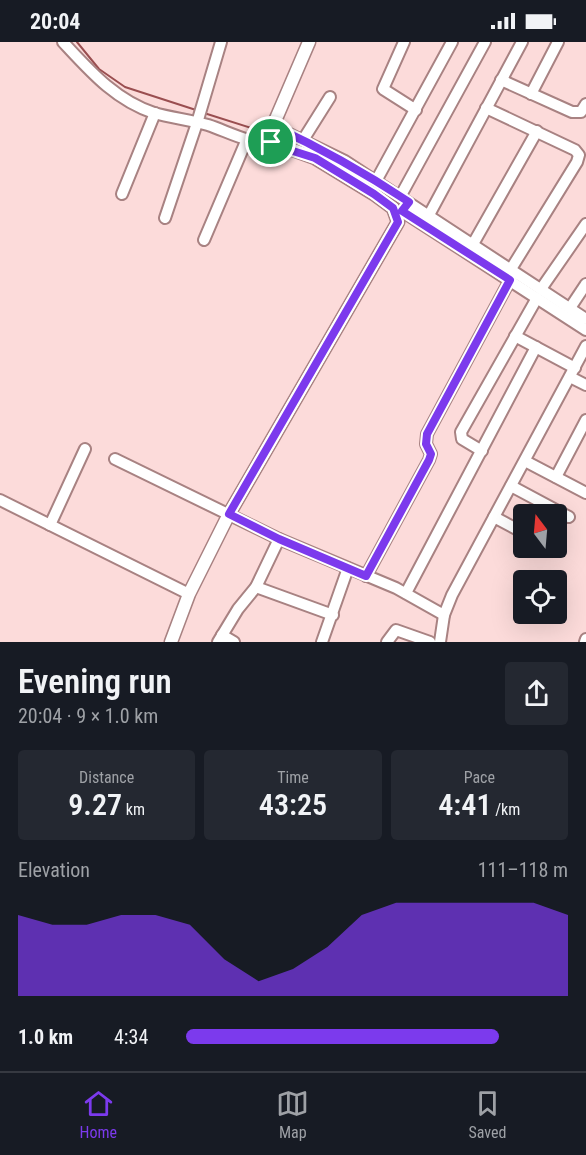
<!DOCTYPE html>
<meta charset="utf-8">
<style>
:root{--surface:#171b24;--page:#242831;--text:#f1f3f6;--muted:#9ea1a6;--line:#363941;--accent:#7c3aed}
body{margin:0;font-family:"Roboto Condensed",sans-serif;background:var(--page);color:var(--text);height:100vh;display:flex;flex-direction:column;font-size:22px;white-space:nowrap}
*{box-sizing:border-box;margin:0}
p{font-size:20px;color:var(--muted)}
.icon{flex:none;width:33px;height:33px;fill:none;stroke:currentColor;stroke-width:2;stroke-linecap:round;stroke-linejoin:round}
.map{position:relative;height:600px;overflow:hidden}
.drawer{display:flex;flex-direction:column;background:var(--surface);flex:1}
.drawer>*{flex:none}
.needle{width:39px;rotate:344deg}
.tools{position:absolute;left:513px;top:462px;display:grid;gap:12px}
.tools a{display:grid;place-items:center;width:54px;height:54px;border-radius:6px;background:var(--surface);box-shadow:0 6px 24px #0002;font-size:30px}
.pin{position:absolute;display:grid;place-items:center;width:51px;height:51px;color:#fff;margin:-26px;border:3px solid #fff;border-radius:50%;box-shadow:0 2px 6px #0007}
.round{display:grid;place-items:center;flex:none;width:63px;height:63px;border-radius:6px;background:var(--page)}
.headline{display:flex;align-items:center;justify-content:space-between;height:102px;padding:0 18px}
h1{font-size:33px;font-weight:600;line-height:45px}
.stats{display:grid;grid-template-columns:repeat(3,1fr);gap:9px;height:102px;padding:6px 18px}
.stats div{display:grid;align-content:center;border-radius:6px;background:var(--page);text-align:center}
.stats b{font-size:30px;font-weight:600}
.stats small{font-size:16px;font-weight:400}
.stats p{font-size:16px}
.chart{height:168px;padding:12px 18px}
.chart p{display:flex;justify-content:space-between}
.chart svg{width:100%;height:108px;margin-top:6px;fill:var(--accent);opacity:.7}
ul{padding:0 18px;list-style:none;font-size:20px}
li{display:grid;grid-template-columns:96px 72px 1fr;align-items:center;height:45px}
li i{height:15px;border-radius:8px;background:var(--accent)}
.status{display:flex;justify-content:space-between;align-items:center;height:42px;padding:0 30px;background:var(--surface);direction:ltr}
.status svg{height:16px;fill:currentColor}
.dock{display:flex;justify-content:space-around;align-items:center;height:84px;border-top:2px solid var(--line);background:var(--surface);font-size:16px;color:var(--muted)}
.dock a{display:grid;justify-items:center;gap:3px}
.dock .on{color:var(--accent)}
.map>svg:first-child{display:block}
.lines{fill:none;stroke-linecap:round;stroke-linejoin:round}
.stream{stroke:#9a4e50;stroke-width:2}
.minor-casing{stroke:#a88282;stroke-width:14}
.tertiary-casing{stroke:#a88282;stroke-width:15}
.minor{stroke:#fff;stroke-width:10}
.tertiary{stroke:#fff;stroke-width:12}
.route-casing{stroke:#fff;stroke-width:12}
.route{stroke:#7c3aed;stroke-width:8}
</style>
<div class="status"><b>20:04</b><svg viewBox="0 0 49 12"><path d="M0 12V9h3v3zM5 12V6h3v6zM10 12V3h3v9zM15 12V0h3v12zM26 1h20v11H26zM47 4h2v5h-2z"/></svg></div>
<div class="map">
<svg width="586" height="600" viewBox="0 0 586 600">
<rect width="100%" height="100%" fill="#fcdbda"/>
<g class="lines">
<g class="stream">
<path d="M77 0 99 27 125 45 196 68"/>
<path d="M204 71 267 91"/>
<path d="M276 94 296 101"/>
</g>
<g class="minor-casing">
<g id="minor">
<path d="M63 0C90 29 115 58 154 71 172 76 191 78 208 83 229 90 249 102 271 100"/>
<path d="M404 0 383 47 416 68"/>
<path d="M501 38 572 70H581L586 62"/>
<path d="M531 52 558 0"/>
<path d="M486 66 575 108 579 113 577 120 511 227"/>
<path d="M273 84 345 119 586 277"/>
<path d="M303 98 330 55"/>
<path d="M376 139 452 0"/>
<path d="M122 152 155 71"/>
<path d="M400 155 485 0"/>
<path d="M402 169 586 288"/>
<path d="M429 173 522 0"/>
<path d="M165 176 197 81 221 0"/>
<path d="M204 198 247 97"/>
<path d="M473 202 537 89"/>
<path d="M541 247 586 182"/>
<path d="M570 266 586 242"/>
<path d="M515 294 575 326"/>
<path d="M570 335 586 343"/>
<path d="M482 409 462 397 461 390 537 256"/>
<path d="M115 417 279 497 396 546 444 573"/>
<path d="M525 419 586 451"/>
<path d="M556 435 586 378"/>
<path d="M511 444 569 475"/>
<path d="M0 458 189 552"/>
<path d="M494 475 524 491"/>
<path d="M50 483 85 407"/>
<path d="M549 506 552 507"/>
<path d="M366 534 429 418 431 412 426 402 427 392 510 238"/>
<path d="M256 545 333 573"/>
<path d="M406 551 536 305"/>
<path d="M222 593 234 600"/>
<path d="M218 600 238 567 256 545 279 497"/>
<path d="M322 600 348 526"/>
<path d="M387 600 396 588 430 600"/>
<path d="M440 600 444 573 452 553 586 304"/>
<path d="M585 600 586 597"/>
</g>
</g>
<g class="tertiary-casing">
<path id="tertiary" d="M171 600 189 552 229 472 398 180 393 166 374 152 315 116 271 100 272 86 309 0"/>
</g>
<use href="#minor" class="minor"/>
<use href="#tertiary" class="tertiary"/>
</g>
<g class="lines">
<g class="route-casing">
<path id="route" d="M273 84C321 106 365 131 409 160L402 169 510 238 427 392 426 402 431 412 429 418 366 534 279 497 229 472 398 180 393 166 374 152 315 116 274 103 269 96Z"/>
</g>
<use href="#route" class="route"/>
</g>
</svg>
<div class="tools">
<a><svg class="needle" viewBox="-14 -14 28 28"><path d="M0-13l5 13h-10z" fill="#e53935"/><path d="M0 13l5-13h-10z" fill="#9ea1a6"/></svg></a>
<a><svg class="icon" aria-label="locate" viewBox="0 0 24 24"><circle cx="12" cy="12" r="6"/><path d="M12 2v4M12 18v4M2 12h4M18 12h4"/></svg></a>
</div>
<div class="pin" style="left:271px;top:100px;background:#1e9e55"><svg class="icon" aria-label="arrive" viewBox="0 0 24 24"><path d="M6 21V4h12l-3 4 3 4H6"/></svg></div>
</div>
<section class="drawer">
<div class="headline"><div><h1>Evening run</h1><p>20:04 · 9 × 1.0 km</p></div><a class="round"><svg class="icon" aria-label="share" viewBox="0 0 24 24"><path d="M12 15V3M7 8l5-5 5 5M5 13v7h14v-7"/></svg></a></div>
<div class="stats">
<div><p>Distance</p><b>9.27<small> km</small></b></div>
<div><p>Time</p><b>43:25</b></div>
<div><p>Pace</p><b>4:41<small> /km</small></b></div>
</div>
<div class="chart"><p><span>Elevation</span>111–118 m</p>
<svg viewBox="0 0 160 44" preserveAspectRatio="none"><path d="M0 44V11L10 15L20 15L30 11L40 11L50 15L60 29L70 38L80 33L90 24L100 11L110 6L120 6L130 6L140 6L150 6L160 11V44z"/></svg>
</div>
<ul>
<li><b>1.0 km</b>4:34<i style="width:82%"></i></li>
</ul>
</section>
<nav class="dock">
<a class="on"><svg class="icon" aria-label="home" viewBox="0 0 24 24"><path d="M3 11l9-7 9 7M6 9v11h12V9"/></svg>Home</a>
<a><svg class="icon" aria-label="map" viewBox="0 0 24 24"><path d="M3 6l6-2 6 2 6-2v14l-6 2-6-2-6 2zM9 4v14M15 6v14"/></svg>Map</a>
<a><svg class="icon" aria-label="saved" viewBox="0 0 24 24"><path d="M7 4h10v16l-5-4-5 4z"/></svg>Saved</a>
</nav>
